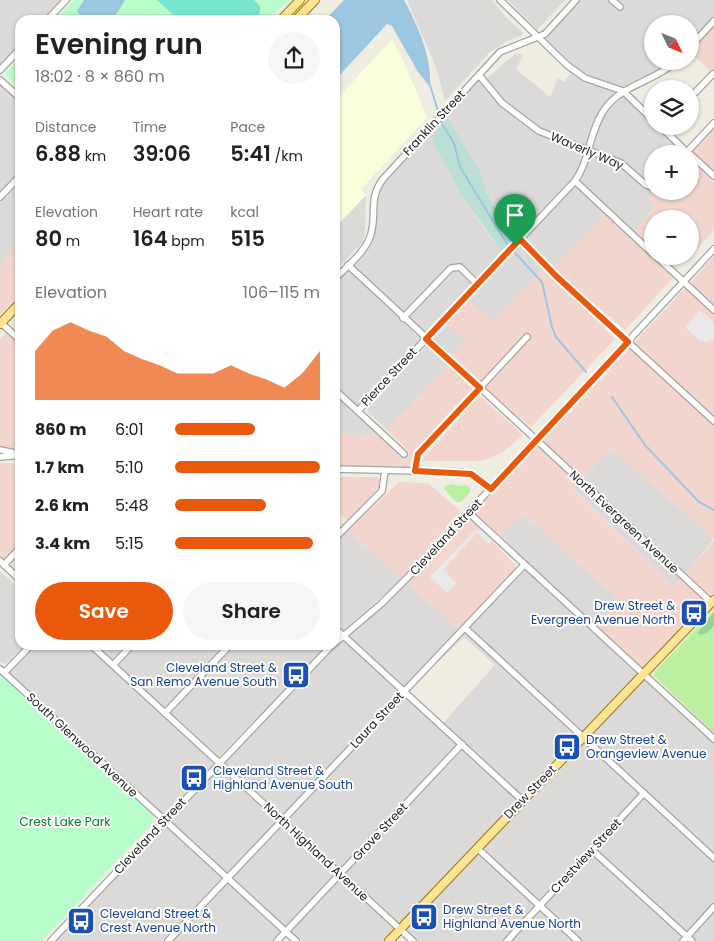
<!DOCTYPE html>
<meta charset="utf-8">
<style>
:root{--surface:#fff;--page:#f6f6f6;--text:#202124;--muted:#757577;--accent:#ea580c}
body{margin:0;font-family:Poppins,sans-serif;background:var(--page);color:var(--text);height:100vh;display:flex;flex-direction:column;font-size:19px;white-space:nowrap}
*{box-sizing:border-box;margin:0}
p{font-size:16px;color:var(--muted)}
.icon{flex:none;width:28px;height:28px;fill:none;stroke:currentColor;stroke-width:2;stroke-linecap:round;stroke-linejoin:round}
.map{position:relative;flex:1;overflow:hidden}
.details{position:absolute;left:15px;top:15px;width:325px;height:635px;display:flex;flex-direction:column;background:var(--surface);border-radius:15px;box-shadow:0 1px 4px #0004}
.details>*{flex:none}
.needle{width:32px;rotate:133deg}
.controls{position:absolute;left:644px;top:15px;display:grid;gap:10px}
.controls a{display:grid;place-items:center;width:55px;height:55px;border-radius:50%;background:var(--surface);box-shadow:0 1px 4px #0004;font-size:25px}
.pin{position:absolute;display:grid;place-items:center;width:42px;height:42px;color:#fff;margin:-51px -21px;border-radius:50% 50% 50% 0;rotate:-45deg;box-shadow:0 0 5px #0007}
.pin .icon{rotate:45deg}
.round{display:grid;place-items:center;flex:none;width:52px;height:52px;border-radius:26px;background:var(--page)}
.summary{display:flex;align-items:center;justify-content:space-between;height:85px;padding:0 20px}
h1{font-size:28px;font-weight:600;line-height:38px}
.metrics{display:grid;grid-template-columns:repeat(3,1fr);gap:8px;height:85px;padding:5px 20px}
.metrics div{display:grid;align-content:center}
.metrics b{font-size:21px;font-weight:600}
.metrics small{font-size:14px;font-weight:400}
.metrics p{font-size:14px}
.chart{height:140px;padding:10px 20px}
.chart p{display:flex;justify-content:space-between}
.chart svg{width:100%;height:90px;margin-top:5px;fill:var(--accent);opacity:.7}
.cta{display:flex;gap:10px;margin-top:auto;padding:10px 20px}
.cta a{flex:1;height:58px;border-radius:30px;background:var(--accent);color:#fff;font-size:20px;font-weight:600;line-height:58px;text-align:center}
.cta a+a{background:var(--page);color:var(--text)}
ul{padding:0 20px;list-style:none;font-size:16px}
li{display:grid;grid-template-columns:80px 60px 1fr;align-items:center;height:38px}
li i{height:12px;border-radius:6px;background:var(--accent)}
.map>svg:first-child{display:block}
.residential{fill:#dbdad9;fill-rule:evenodd}
.commercial{fill:#f2d6ce}
.education{fill:#f9ffda}
.grass{fill:#bbefa2}
.forest{fill:#9ad292}
.wetland{fill:#bcdfd5}
.park{fill:#b9feca}
.pitch{fill:#77e6ce}
.parking{fill:#e9e9e9}
.water{fill:#9dc6e1}
.lines{fill:none;stroke-linecap:round;stroke-linejoin:round}
.stream{stroke:#9dc6e1;stroke-width:2}
.minor-casing{stroke:#a4a4a4;stroke-width:8}
.major-casing{stroke:#957c00;stroke-width:10}
.minor{stroke:#fff;stroke-width:5.5}
.major{stroke:#ffe396;stroke-width:8}
.route-casing{stroke:#fff;stroke-width:10}
.route{stroke:#ea580c;stroke-width:6}
.labels{text-anchor:middle;stroke-width:4;stroke-linejoin:round;paint-order:stroke}
.street-label{font-size:12px;fill:#1d1d1d;stroke:#fff}
.transit-label{font-size:12px;fill:#164399;stroke:#fff;text-anchor:start}
.park-label{font-size:12px;fill:#018422;stroke:#fff}
</style>
<div class="map">
<svg width="714" height="941" viewBox="0 0 714 941">
<rect width="100%" height="100%" fill="#efede1"/>
<g class="residential">
<path d="M0 0H61L42 20H20V44L0 65Z"/>
<path d="M407 0H492L504 15 523 33 521 36 509 40 489 53 445 101 436 67Z"/>
<path d="M508 0H565L537 30Z"/>
<path d="M581 0H608L621 12 625 7 617 0H714V16L690 42V24H652V61H672L653 75 622 88 578 70 542 39 548 36Z"/>
<path d="M516 53 523 55 516 69 550 97 558 78 564 82 571 73 584 81 617 92 601 109 594 121 586 147 541 128 521 115 505 101 486 79Z"/>
<path d="M479 80 500 105 518 120 538 134 585 153 583 160 572 179 477 280 460 264H449L403 313 352 265 371 244 374 235 376 196 380 188ZM448 120 480 170 488 195 506 224 493 241 459 192 449 171 436 150Z"/>
<path d="M0 84 20 102V171L0 192Z"/>
<path d="M623 96 652 123V126H655L683 152 681 154H652L651 184 623 161 593 150 600 124 607 113Z"/>
<path d="M591 155 620 166 644 187 654 191 648 198 655 206 634 232 579 181Z"/>
<path d="M20 181V242L0 263V202Z"/>
<path d="M575 186 606 214 552 268 524 239Z"/>
<path d="M366 195 365 235 362 243 335 271V228Z"/>
<path d="M520 244 544 268 492 322 467 300Z"/>
<path d="M348 270 421 339 357 406 335 386V284Z"/>
<path d="M453 270H458L473 284 425 334 408 318Z"/>
<path d="M445 323 466 340 450 356 430 339Z"/>
<path d="M426 346 448 365 387 430 366 411Z"/>
<path d="M335 394 375 431 371 435 335 434Z"/>
<path d="M611 448 714 539 685 574 583 479Z"/>
<path d="M579 484 681 578 673 586 574 489Z"/>
<path d="M522 513 621 601 596 627 498 536Z"/>
<path d="M347 531 402 579 343 631 335 624V542Z"/>
<path d="M525 569 638 673 582 732 469 628Z"/>
<path d="M0 571 20 589V645H26L5 664 0 662Z"/>
<path d="M407 583 459 629 403 687 348 636Z"/>
<path d="M465 632 578 737 522 795 443 723 495 665 464 637 422 677Z"/>
<path d="M343 640 399 691 281 816 223 763 329 652Z"/>
<path d="M36 645H87L214 763 164 816 9 673Z"/>
<path d="M95 645H127L113 661Z"/>
<path d="M137 645H225L165 709 118 665Z"/>
<path d="M235 645H327L218 758 170 713Z"/>
<path d="M643 678 714 743V853L587 737Z"/>
<path d="M404 696 458 744 340 870 286 821Z"/>
<path d="M583 741 639 793 539 901 481 848Z"/>
<path d="M463 749 518 800 400 925 345 874Z"/>
<path d="M219 767 277 820 228 873 169 820Z"/>
<path d="M644 798 714 862V903L687 932 596 850Z"/>
<path d="M165 825 223 877 163 941H55Z"/>
<path d="M282 825 336 874 286 927 233 877Z"/>
<path d="M477 852 535 906 503 941H417L405 930Z"/>
<path d="M592 854 683 936 679 941H583L544 906Z"/>
<path d="M340 879 396 929 384 941H301L291 932Z"/>
<path d="M228 882 282 932 273 941H173Z"/>
<path d="M540 910 574 941H512Z"/>
<path d="M714 913V941H697L692 937Z"/>
</g>
<g class="commercial">
<path d="M714 26V71H710L690 52Z"/>
<path d="M714 128V170L692 152Z"/>
<path d="M690 159 714 183V230L690 256V219H652V247L634 232 655 206 648 198 654 191H690Z"/>
<path d="M606 214 673 278 625 330 552 268Z"/>
<path d="M20 242V294L0 315V263Z"/>
<path d="M714 256V306L690 283Z"/>
<path d="M544 268 615 339 531 427 484 388 532 337 527 333 479 383 450 356 466 340 445 323 467 300 493 321Z"/>
<path d="M686 287 714 314V417L634 343Z"/>
<path d="M7 332 20 344V443L14 449 0 448V339Z"/>
<path d="M630 348 714 425V539L611 448 583 479 542 442Z"/>
<path d="M448 365 473 388 416 451 409 467 335 466V434L371 435 375 431 404 460 410 452 387 430Z"/>
<path d="M481 397 523 435 503 452 483 461H421L476 399Z"/>
<path d="M538 446 579 484 574 490 673 586 681 578 707 602 642 669 596 627 621 601 522 514 498 536 473 513Z"/>
<path d="M0 463H20V543L4 560 0 557Z"/>
<path d="M335 477H378L380 487 347 520 335 509Z"/>
<path d="M399 482 428 483 460 511 402 579 347 531Z"/>
<path d="M469 517 517 567 459 629 407 583Z"/>
<path d="M714 541V595L711 598 685 574Z"/>
</g>
<path class="education" d="M392 39 405 64 427 118 361 189 366 195 335 228V101Z"/>
<g class="grass">
<path d="M453 484 457 486 466 485 470 488V493L461 502H456L444 489 445 486Z"/>
<path d="M714 610V733L654 676 655 671Z"/>
</g>
<path class="forest" d="M714 612V626L707 633 699 635 698 632Z"/>
<path class="wetland" d="M448 119 480 170 488 195 513 240 502 252 459 192 449 171 436 150 432 136Z"/>
<g class="park">
<path d="M74 0H291L266 20H55Z"/>
<path d="M20 58V89L5 74Z"/>
<path d="M0 674 154 816 150 826 42 941H0Z"/>
</g>
<path class="pitch" d="M157 0H254L260 6V13L254 20H179Z"/>
<g class="parking">
<path d="M700 310 714 322V338L706 342 700 341 685 327Z"/>
<path d="M476 529 481 530 492 541 489 544 477 533 443 570 456 583 447 593 430 577Z"/>
</g>
<g class="water">
<path d="M84 0H125L118 12 108 20H83L77 11Z"/>
<path d="M344 0H404C418 26 432 57 430 87L418 72 392 26 387 24 335 80V20H325Z"/>
</g>
<g class="lines">
<g class="stream">
<path d="M430 85 442 124 454 143 460 167 507 244"/>
<path d="M515 253 542 282 552 327 556 337 586 372"/>
<path d="M612 397 645 445 699 502 714 510"/>
</g>
<g class="minor-casing">
<g id="minor">
<path d="M500 0 567 65 585 78 623 91 652 119"/>
<path d="M612 0 620 7"/>
<path d="M47 20 66 0"/>
<path d="M690 47 714 21"/>
<path d="M0 70 20 49"/>
<path d="M479 75 502 103 539 131 621 163 646 185 652 187"/>
<path d="M0 80 20 98"/>
<path d="M690 98 713 74"/>
<path d="M660 126 689 154"/>
<path d="M685 154 714 123"/>
<path d="M690 154 714 176"/>
<path d="M575 181 652 253"/>
<path d="M0 197 20 176"/>
<path d="M520 239 556 276 714 421"/>
<path d="M656 256 714 310"/>
<path d="M348 265 712 603"/>
<path d="M335 279C347 266 366 252 371 234 377 213 368 199 383 179L500 52 545 34 576 0"/>
<path d="M403 318 451 268 460 267 477 284"/>
<path d="M0 322 20 340"/>
<path d="M335 390 404 454"/>
<path d="M358 411 575 181C590 160 589 132 604 110 622 84 654 82 677 61"/>
<path d="M0 450 20 454"/>
<path d="M0 457 20 455"/>
<path d="M335 469 460 472C474 474 481 480 491 489"/>
<path d="M415 471 418 454 527 337"/>
<path d="M469 513 714 739"/>
<path d="M335 538 382 491 385 471"/>
<path d="M0 561 20 580"/>
<path d="M4 565 20 548"/>
<path d="M335 628 522 800"/>
<path d="M465 628 714 858"/>
<path d="M335 643 381 604 407 578 714 249"/>
<path d="M91 645 413 941"/>
<path d="M113 665 132 645"/>
<path d="M0 669 296 941"/>
<path d="M4 673 31 645"/>
<path d="M165 713 230 645"/>
<path d="M477 848 578 941"/>
<path d="M592 850 692 941"/>
<path d="M51 941 332 645"/>
<path d="M168 941 524 565"/>
<path d="M277 941 462 744"/>
<path d="M507 941 644 793"/>
<path d="M683 941 714 907"/>
</g>
</g>
<g class="major-casing">
<g id="major">
<path d="M281 20 300 0"/>
<path d="M296 20 315 0"/>
<path d="M0 324 20 303"/>
<path d="M389 941 714 600"/>
</g>
</g>
<use href="#minor" class="minor"/>
<use href="#major" class="major"/>
</g>
<g class="lines">
<g class="route-casing">
<path id="route" d="M520 239 556 276 628 342 491 489 471 474 415 471 418 454 480 388 426 339Z"/>
</g>
<use href="#route" class="route"/>
</g>
<defs>
<g id="bus-square" transform="scale(1.4375)"><rect x="-9" y="-9" width="18" height="18" rx="4" fill="#1a4fb4" stroke="#fff"/><path d="M-5-6H5V4H4V6H2V4H-2V6H-4V4H-5ZM-3.5-4V0h7V-4ZM-3.5 1.2v1.5H-2V1.2ZM2 1.2v1.5H3.5V1.2Z" fill="#fff"/></g>
</defs>
<g fill-rule="evenodd">
<use href="#bus-square" x="694" y="613"/>
<use href="#bus-square" x="296" y="675"/>
<use href="#bus-square" x="567" y="747"/>
<use href="#bus-square" x="194" y="778"/>
<use href="#bus-square" x="424" y="917"/>
<use href="#bus-square" x="81" y="921"/>
</g>
<g class="labels">
<g class="street-label">
<text transform="translate(434 123) rotate(-47)" y="4">Franklin Street</text>
<text transform="translate(587 151) rotate(23)" y="4">Waverly Way</text>
<text transform="translate(389 377) rotate(-47)" y="4">Pierce Street</text>
<text transform="translate(624 522) rotate(43)" y="4">North Evergreen Avenue</text>
<text transform="translate(446 537) rotate(-47)" y="4">Cleveland Street</text>
<text transform="translate(377 720) rotate(-47)" y="4">Laura Street</text>
<text transform="translate(82 745) rotate(43)" y="4">South Glenwood Avenue</text>
<text transform="translate(530 792) rotate(-46)" y="4">Drew Street</text>
<text transform="translate(380 832) rotate(-47)" y="4">Grove Street</text>
<text transform="translate(150 836) rotate(-47)" y="4">Cleveland Street</text>
<text transform="translate(316 852) rotate(43)" y="4">North Highland Avenue</text>
<text transform="translate(586 856) rotate(-47)" y="4">Crestview Street</text>
</g>
<g class="transit-label">
<text x="675" y="610" text-anchor="end">Drew Street &amp;<tspan x="675" dy="14">Evergreen Avenue North</tspan></text>
<text x="277" y="672" text-anchor="end">Cleveland Street &amp;<tspan x="277" dy="14">San Remo Avenue South</tspan></text>
<text x="586" y="744">Drew Street &amp;<tspan x="586" dy="14">Orangeview Avenue</tspan></text>
<text x="213" y="775">Cleveland Street &amp;<tspan x="213" dy="14">Highland Avenue South</tspan></text>
<text x="443" y="914">Drew Street &amp;<tspan x="443" dy="14">Highland Avenue North</tspan></text>
<text x="100" y="918">Cleveland Street &amp;<tspan x="100" dy="14">Crest Avenue North</tspan></text>
</g>
<g class="park-label">
<text x="65" y="826">Crest Lake Park</text>
</g>
</g>
</svg>
<div class="controls">
<a><svg class="needle" viewBox="-14 -14 28 28"><path d="M0-13l5 13h-10z" fill="#e53935"/><path d="M0 13l5-13h-10z" fill="#757577"/></svg></a>
<a><svg class="icon" aria-label="layers" viewBox="0 0 24 24"><path d="M12 4l9 5-9 5-9-5zM3 14l9 5 9-5"/></svg></a>
<a>+</a>
<a>−</a>
</div>
<div class="pin" style="left:515px;top:245px;background:#1e9e55"><svg class="icon" aria-label="arrive" viewBox="0 0 24 24"><path d="M6 21V4h12l-3 4 3 4H6"/></svg></div>
<section class="details">
<div class="summary"><div><h1>Evening run</h1><p>18:02 · 8 × 860 m</p></div><a class="round"><svg class="icon" aria-label="share" viewBox="0 0 24 24"><path d="M12 15V3M7 8l5-5 5 5M5 13v7h14v-7"/></svg></a></div>
<div class="metrics">
<div><p>Distance</p><b>6.88<small> km</small></b></div>
<div><p>Time</p><b>39:06</b></div>
<div><p>Pace</p><b>5:41<small> /km</small></b></div>
</div>
<div class="metrics">
<div><p>Elevation</p><b>80<small> m</small></b></div>
<div><p>Heart rate</p><b>164<small> bpm</small></b></div>
<div><p>kcal</p><b>515</b></div>
</div>
<div class="chart"><p><span>Elevation</span>106–115 m</p>
<svg viewBox="0 0 160 44" preserveAspectRatio="none"><path d="M0 44V20L10 10L20 6L30 10L40 13L50 20L60 24L70 27L80 31L90 31L100 31L110 27L120 31L130 34L140 38L150 31L160 20V44z"/></svg>
</div>
<ul>
<li><b>860 m</b>6:01<i style="width:55%"></i></li>
<li><b>1.7 km</b>5:10<i style="width:100%"></i></li>
<li><b>2.6 km</b>5:48<i style="width:63%"></i></li>
<li><b>3.4 km</b>5:15<i style="width:95%"></i></li>
</ul>
<div class="cta"><a>Save</a><a>Share</a></div>
</section>
</div>
